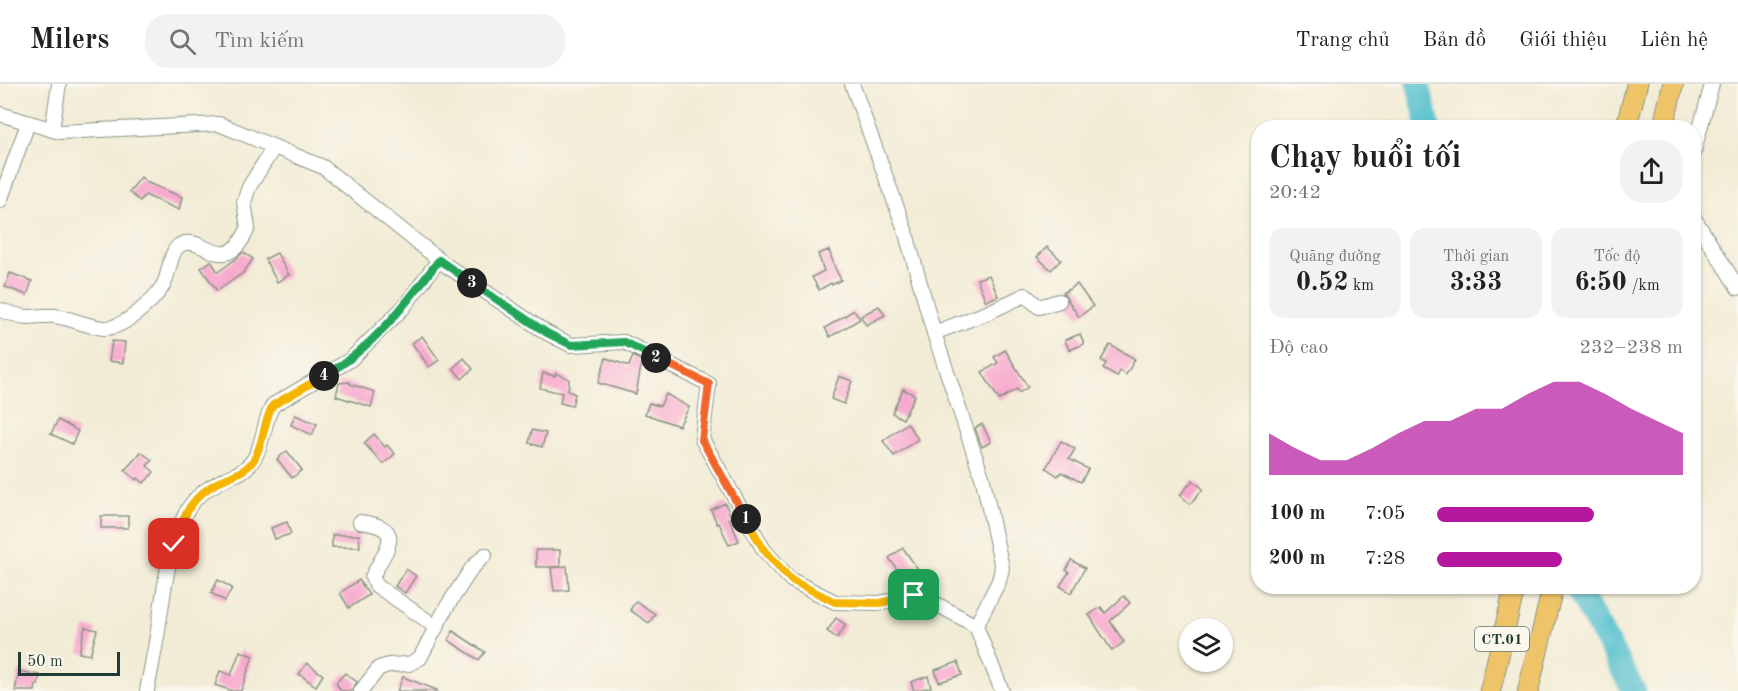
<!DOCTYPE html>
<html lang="vi">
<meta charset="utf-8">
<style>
:root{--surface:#fff;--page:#f2f2f2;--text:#202124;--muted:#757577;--line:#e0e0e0;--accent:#b5179e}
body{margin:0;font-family:"Old Standard TT",serif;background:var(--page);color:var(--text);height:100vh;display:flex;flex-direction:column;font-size:22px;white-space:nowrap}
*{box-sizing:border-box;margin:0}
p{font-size:20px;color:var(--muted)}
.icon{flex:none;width:33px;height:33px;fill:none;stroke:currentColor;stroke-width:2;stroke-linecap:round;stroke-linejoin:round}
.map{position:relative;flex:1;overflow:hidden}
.panel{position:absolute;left:1251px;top:36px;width:450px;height:474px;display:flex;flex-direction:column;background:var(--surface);border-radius:24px;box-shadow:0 2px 4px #0004}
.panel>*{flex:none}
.buttons{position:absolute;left:1179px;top:534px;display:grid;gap:12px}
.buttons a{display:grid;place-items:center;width:54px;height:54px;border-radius:50%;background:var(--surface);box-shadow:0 2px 4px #0004;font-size:30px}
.scale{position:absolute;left:18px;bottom:15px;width:102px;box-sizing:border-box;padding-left:6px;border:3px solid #1f3d34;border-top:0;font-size:16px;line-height:21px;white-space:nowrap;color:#1f3d34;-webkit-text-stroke:4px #fbf7ec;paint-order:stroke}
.pin{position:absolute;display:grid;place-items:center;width:51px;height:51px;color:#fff;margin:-26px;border-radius:12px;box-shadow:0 3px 9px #0006}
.km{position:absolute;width:30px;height:30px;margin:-15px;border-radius:50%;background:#222;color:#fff;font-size:16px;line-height:30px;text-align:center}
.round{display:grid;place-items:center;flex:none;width:63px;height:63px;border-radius:24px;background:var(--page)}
.summary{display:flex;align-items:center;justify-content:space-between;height:102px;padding:0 18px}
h1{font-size:33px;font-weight:600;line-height:45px}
.metrics{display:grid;grid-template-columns:repeat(3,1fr);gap:9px;height:102px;padding:6px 18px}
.metrics div{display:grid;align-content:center;border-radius:15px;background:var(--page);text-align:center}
.metrics b{font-size:26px;font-weight:600}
.metrics small{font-size:16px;font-weight:400}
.metrics p{font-size:16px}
.chart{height:168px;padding:12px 18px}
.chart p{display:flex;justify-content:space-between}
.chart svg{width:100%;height:108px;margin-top:6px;fill:var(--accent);opacity:.7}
ul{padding:0 18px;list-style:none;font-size:20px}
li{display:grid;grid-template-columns:96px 72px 1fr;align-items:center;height:45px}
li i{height:15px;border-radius:8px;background:var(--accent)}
header{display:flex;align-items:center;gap:36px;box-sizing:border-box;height:84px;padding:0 30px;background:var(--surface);border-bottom:2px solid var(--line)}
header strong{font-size:28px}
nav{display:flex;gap:33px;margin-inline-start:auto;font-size:21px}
.search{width:420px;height:54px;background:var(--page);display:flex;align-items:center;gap:15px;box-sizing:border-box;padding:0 21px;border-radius:24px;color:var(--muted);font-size:22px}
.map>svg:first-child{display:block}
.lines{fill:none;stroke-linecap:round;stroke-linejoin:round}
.river{stroke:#53bfcd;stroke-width:24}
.building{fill:#f7a9cd}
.minor-casing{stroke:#889485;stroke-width:16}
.highway-casing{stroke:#889485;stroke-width:22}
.minor{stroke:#fff;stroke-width:14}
.highway{stroke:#efc469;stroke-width:20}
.split-1-casing{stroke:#fff;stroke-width:12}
.split-2-casing{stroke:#fff;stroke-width:12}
.split-3-casing{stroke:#fff;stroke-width:12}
.split-4-casing{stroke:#fff;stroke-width:12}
.split-5-casing{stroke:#fff;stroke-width:12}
.split-1{stroke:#f5b400;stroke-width:8}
.split-2{stroke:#f0652b;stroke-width:8}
.split-3{stroke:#22a559;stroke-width:8}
.split-4{stroke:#22a559;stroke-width:8}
.split-5{stroke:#f5b400;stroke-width:8}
.labels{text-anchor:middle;stroke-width:4.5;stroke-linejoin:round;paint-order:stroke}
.shield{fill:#fbf7ec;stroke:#61756b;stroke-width:1.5}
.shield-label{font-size:15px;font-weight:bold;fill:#1f3d34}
</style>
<header>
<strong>Milers</strong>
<div class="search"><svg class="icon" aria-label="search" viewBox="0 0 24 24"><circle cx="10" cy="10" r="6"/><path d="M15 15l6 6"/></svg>Tìm kiếm</div>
<nav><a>Trang chủ</a><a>Bản đồ</a><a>Giới thiệu</a><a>Liên hệ</a></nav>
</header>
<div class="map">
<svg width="1738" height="607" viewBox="0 0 1738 607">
<rect width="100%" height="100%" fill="#fbf7ec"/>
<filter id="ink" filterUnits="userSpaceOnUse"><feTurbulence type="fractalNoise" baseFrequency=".0167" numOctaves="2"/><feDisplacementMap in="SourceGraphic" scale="12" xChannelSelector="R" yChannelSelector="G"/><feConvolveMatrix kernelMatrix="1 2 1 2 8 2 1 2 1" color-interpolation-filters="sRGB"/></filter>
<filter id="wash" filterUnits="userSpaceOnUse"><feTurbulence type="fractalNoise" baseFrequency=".008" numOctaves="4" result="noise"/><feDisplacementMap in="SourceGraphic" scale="24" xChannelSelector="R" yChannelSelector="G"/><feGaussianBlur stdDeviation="1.35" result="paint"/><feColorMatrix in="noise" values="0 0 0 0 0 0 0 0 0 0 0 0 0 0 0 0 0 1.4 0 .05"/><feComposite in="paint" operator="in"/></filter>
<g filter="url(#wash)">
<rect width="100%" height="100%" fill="#f2ecd6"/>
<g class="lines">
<g class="river">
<path d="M1418 0 1429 44"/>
<path d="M1576 502 1634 607"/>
</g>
</g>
<g id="blocks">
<g class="building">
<path d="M141 93 146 98 182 113 179 126 145 111 140 117 129 108Z"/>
<path d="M1047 163 1061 176 1051 186 1037 173Z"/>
<path d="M829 166 835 184 841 196 832 201 831 199 819 206 812 193 824 187 818 170Z"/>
<path d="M243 168 253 175 243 189 217 207 201 184 211 177 218 188 237 174Z"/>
<path d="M277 169 289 191 277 198 265 175Z"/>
<path d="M10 189 32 197 27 211 5 203Z"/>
<path d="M989 191 998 212 986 217 977 195Z"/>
<path d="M1077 200 1093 222 1079 233 1063 209Z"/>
<path d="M879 222 885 231 866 241 861 232Z"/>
<path d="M854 226 860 235 830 253 825 244Z"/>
<path d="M1080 250 1084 260 1069 266 1065 256Z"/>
<path d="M422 252 439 276 429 283 412 259Z"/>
<path d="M112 257 125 258 123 279 109 277Z"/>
<path d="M1110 261 1135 275 1126 291 1120 287 1117 293 1103 285 1106 279 1101 276Z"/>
<path d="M1005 266 1028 303 1019 309 1017 305 999 316 982 288 998 279 994 273Z"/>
<path d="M633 272 642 277 636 310 598 299 606 274 629 282Z"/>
<path d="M464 274 473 285 462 295 453 284Z"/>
<path d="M543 289 555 292 556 289 569 295 568 307 575 310 572 322 560 319 562 309 540 304Z"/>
<path d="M839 292 852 297 844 320 831 315Z"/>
<path d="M350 298V300L375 308 371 323 336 312 339 299Z"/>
<path d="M903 305 915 311 903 335 892 329Z"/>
<path d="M666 310 689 323 679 342 645 330 649 319 660 322Z"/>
<path d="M295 331 317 340 312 351 291 341Z"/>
<path d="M58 336 78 347 72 360 51 350Z"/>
<path d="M907 339 918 355 894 372 883 357Z"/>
<path d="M982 340 991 358 982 363 975 344Z"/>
<path d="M532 346 546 349 542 363 529 359Z"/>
<path d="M374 350 385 363 387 361 395 370 383 380 364 359Z"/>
<path d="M1061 357 1075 365 1069 375 1088 385 1081 398 1061 388 1058 392 1046 384Z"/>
<path d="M287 367 302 386 292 394 277 375Z"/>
<path d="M141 368 152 376 147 382 154 388 144 399 138 394 136 396 125 386Z"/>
<path d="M1193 396 1203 405 1190 420 1180 411Z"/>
<path d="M725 419 731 433 729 434 739 457 729 461 719 439 717 440 711 426Z"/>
<rect x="101" y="432" width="27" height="12"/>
<path d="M287 438 291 450 275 455 271 444Z"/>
<path d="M332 451H359L360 463H332Z"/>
<path d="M903 464 920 488 906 498 889 474Z"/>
<rect x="536" y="466" width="24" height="17"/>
<path d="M1071 476 1085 484 1071 509 1060 502 1069 488 1066 486Z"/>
<path d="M567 482 569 506 554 507 551 484Z"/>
<path d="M406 485 416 492 405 509 395 502Z"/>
<path d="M218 496 232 504 225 517 211 509Z"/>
<path d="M359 496 369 511 349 524 340 509Z"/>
<path d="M1124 512 1130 519 1110 537 1124 558 1112 567 1089 531 1101 523 1105 529Z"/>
<path d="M636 517 655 530 649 539 630 526Z"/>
<path d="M836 534 846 541 837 554 827 547Z"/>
<path d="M85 543 97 546 90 571 79 569Z"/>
<path d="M453 547 485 568 479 576 448 556Z"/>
<path d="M240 567 253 572 241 607H232L215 601 220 587 231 591Z"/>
<path d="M958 578 962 591 939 598 935 586Z"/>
<path d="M307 579 323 591 316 602 299 590Z"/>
<path d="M19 587 40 591 38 601H36L35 607H15Z"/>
<path d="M345 589 357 598 352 607H341L336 599Z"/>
<path d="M928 592 931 603 914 607 911 598Z"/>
<path d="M403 593 437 606V607H397Z"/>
</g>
</g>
</g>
<g filter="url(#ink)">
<use href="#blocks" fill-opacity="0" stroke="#889485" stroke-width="1.5"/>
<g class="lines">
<g class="minor-casing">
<g id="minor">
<path d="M852 0 905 146 934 249 983 396 1002 484 999 497 976 542"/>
<path d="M0 30 60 48 219 40 323 83 447 182 547 249 571 261 624 258 709 300 702 355 764 466 791 496 835 518 880 519 913 511 931 517 976 542 1002 607"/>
<path d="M52 46 59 0"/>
<path d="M1694 67 1712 0"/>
<path d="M0 117 28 39"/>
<path d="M1694 134 1738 204"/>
<path d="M0 226C9 229 18 232 27 233 36 233 46 231 55 232 71 234 87 243 104 244 123 245 152 218 162 203 170 192 169 167 180 161 202 148 225 197 248 144L244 118 249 103 274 63"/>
<path d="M934 249 989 228 1025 211 1039 223 1059 217"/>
<path d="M360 438C407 444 387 463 372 493L377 502 425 535 436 544"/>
<path d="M147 607C151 584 156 562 159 539 165 500 169 460 188 425 198 408 215 400 231 392 237 390 243 387 247 383 264 368 262 340 273 321L350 276 403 224 439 176"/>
<path d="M361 607 379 584 389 581 409 580 420 574 446 524 472 484 485 471"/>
</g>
</g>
<g class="highway-casing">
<g id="highway">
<path d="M1626 44 1637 0"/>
<path d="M1663 44 1673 0"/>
<path d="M1490 607 1515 502"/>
<path d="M1528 607 1553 502"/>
</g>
</g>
<use href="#minor" class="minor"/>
<use href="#highway" class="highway"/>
</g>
</g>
<g class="lines" filter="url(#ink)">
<g class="split-1-casing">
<path id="split-1" d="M746 435 764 466 791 496 835 518 880 519 914 511"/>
</g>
<g class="split-2-casing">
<path id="split-2" d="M656 274 709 300 702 356 746 435"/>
</g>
<g class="split-3-casing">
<path id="split-3" d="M472 199 547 249 571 261 624 258 656 274"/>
</g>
<g class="split-4-casing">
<path id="split-4" d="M324 292C373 264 406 220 439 176L472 199"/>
</g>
<g class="split-5-casing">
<path id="split-5" d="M174 460C185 428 191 412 222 396 234 391 246 387 253 377 264 360 263 338 273 321L324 292"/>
</g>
<use href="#split-1" class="split-1"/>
<use href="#split-2" class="split-2"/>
<use href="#split-3" class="split-3"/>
<use href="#split-4" class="split-4"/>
<use href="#split-5" class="split-5"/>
</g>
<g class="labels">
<rect class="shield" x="1475" y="543" width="54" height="24" rx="4.5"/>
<g class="shield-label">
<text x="1502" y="560">CT.01</text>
</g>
</g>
</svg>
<div class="buttons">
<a><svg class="icon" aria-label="layers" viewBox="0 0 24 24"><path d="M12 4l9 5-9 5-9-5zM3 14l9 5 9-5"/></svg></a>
</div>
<div class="scale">50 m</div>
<div class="pin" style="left:914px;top:511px;background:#1e9e55"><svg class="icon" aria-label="arrive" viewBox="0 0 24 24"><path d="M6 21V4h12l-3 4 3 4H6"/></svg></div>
<div class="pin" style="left:174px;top:460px;background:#d93025"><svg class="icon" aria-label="check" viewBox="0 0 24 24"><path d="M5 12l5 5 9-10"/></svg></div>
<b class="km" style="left:746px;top:435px">1</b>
<b class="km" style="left:656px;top:274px">2</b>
<b class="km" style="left:472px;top:199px">3</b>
<b class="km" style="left:324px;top:292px">4</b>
<section class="panel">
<div class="summary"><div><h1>Chạy buổi tối</h1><p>20:42</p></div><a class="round"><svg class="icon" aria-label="share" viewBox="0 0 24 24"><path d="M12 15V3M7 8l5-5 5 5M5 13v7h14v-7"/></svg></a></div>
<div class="metrics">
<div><p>Quãng đường</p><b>0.52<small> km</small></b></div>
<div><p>Thời gian</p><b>3:33</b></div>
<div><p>Tốc độ</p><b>6:50<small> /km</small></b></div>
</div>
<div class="chart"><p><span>Độ cao</span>232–238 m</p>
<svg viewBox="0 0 160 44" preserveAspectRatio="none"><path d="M0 44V27L10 33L20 38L30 38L40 33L50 27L60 22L70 22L80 17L90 17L100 11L110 6L120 6L130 11L140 17L150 22L160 27V44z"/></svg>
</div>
<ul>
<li><b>100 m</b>7:05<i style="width:64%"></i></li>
<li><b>200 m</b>7:28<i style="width:51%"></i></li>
</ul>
</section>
</div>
